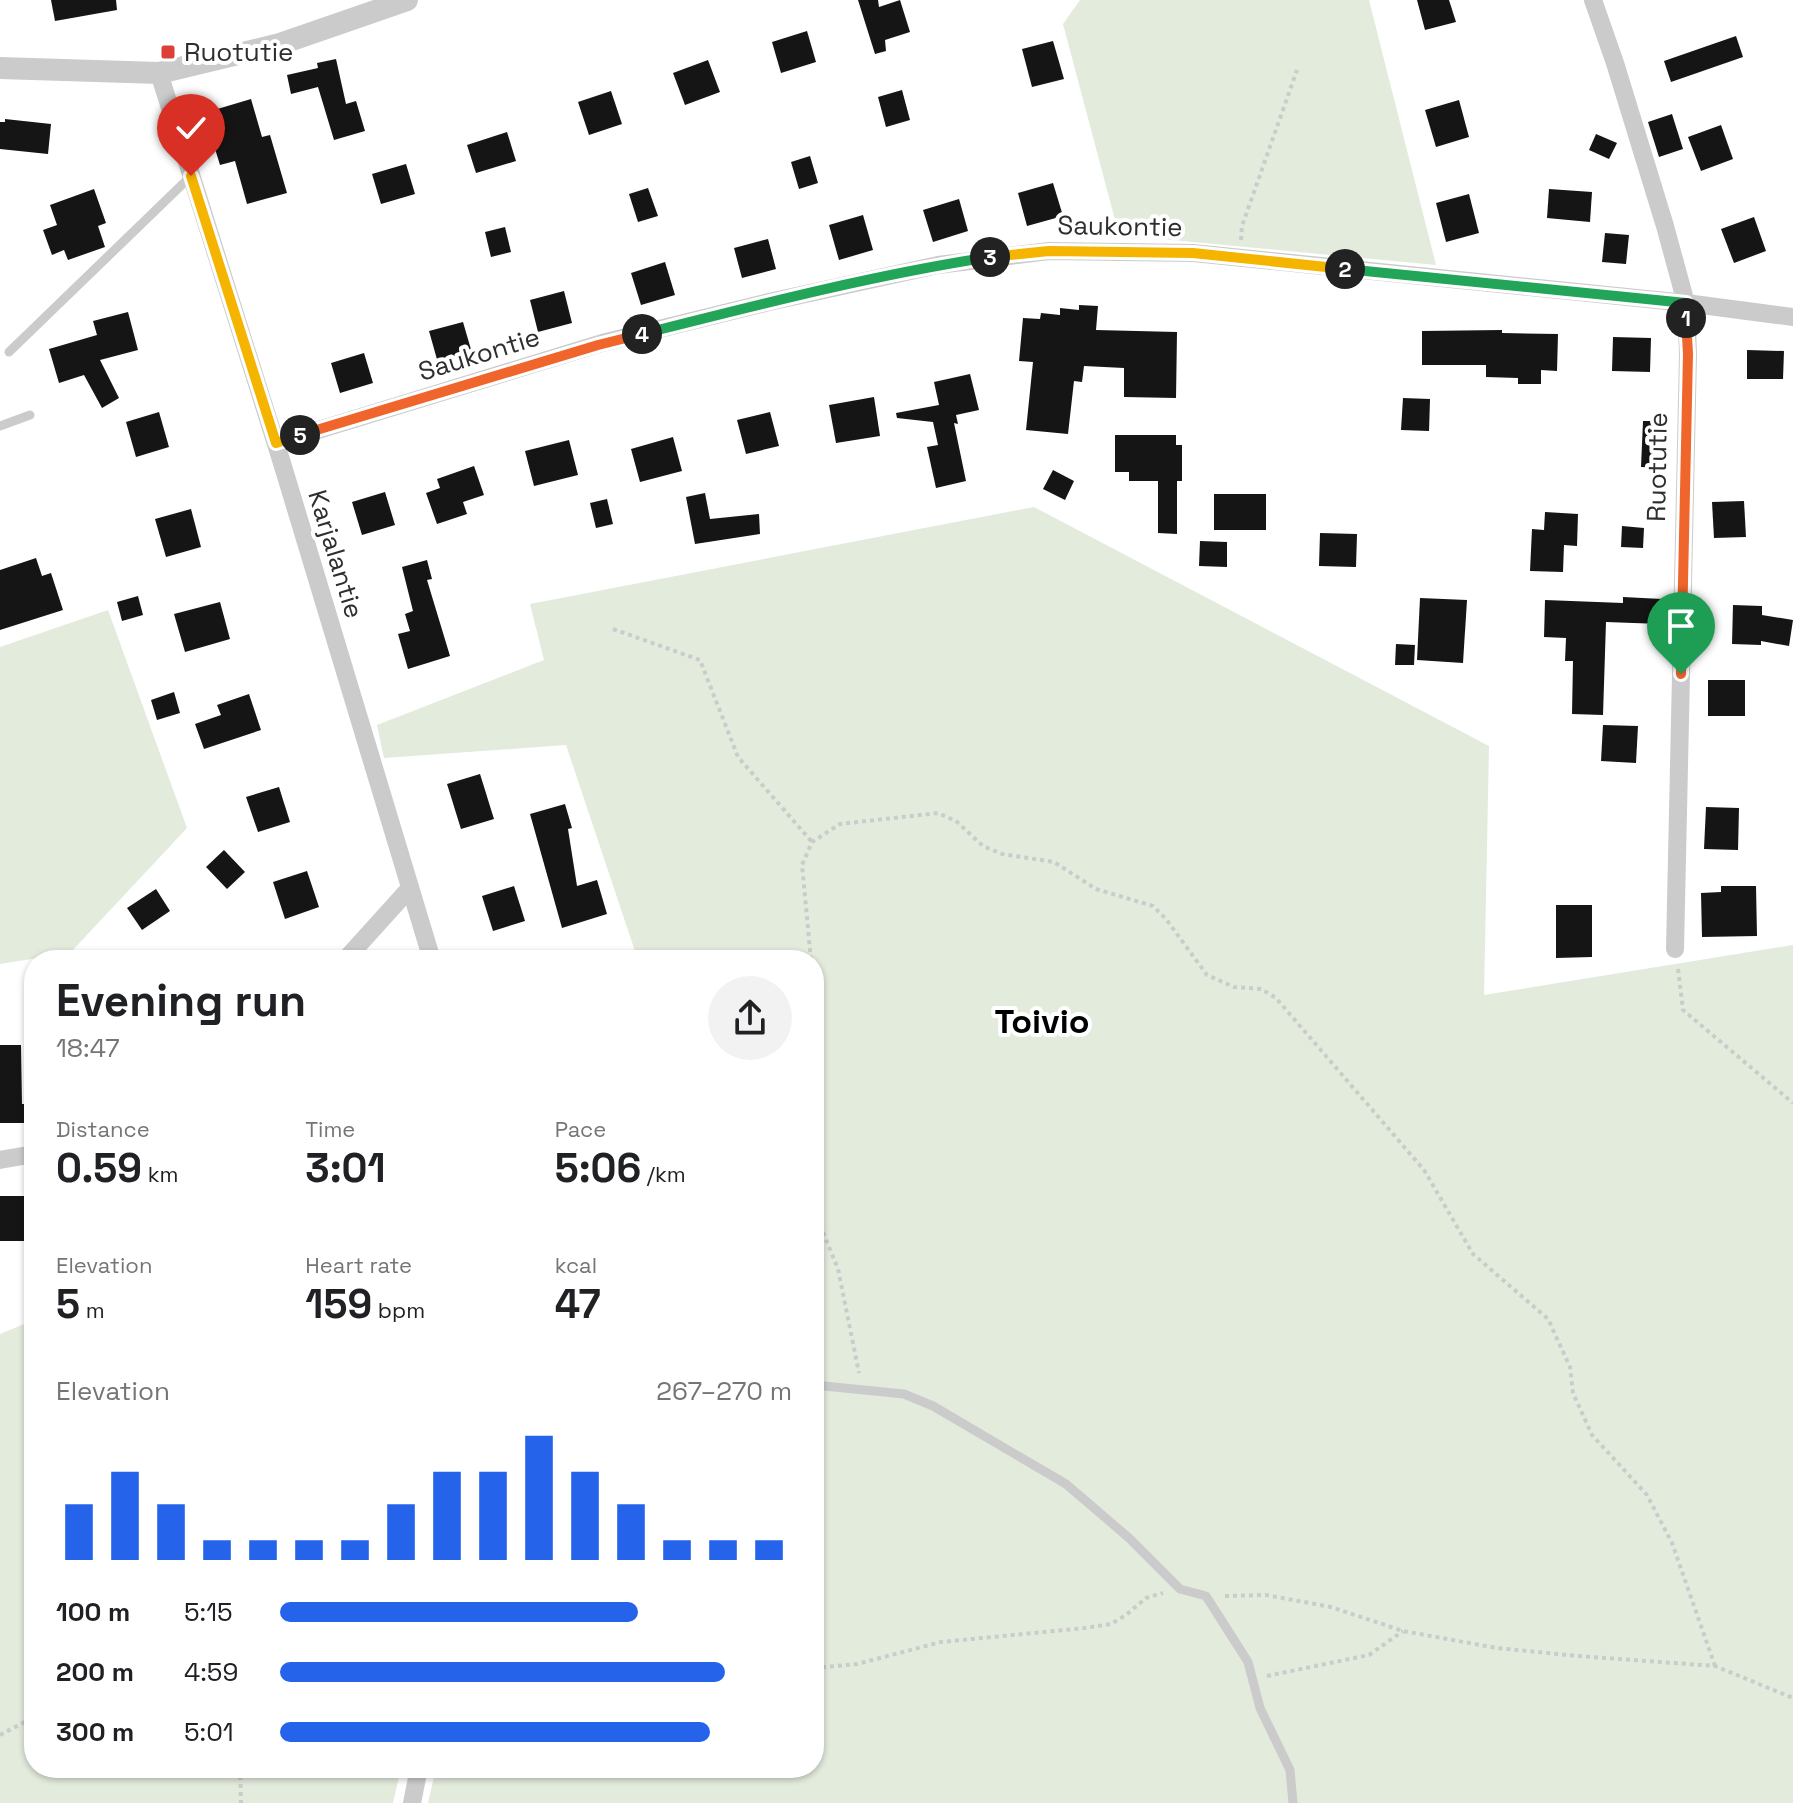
<!DOCTYPE html>
<meta charset="utf-8">
<style>
:root{--surface:#fff;--page:#f2f2f2;--text:#202124;--muted:#757577;--accent:#2563eb}
body{margin:0;font-family:"Space Grotesk",sans-serif;background:var(--page);color:var(--text);height:100vh;display:flex;flex-direction:column;font-size:30px;white-space:nowrap}
*{box-sizing:border-box;margin:0}
p{font-size:26px;color:var(--muted)}
.icon{flex:none;width:44px;height:44px;fill:none;stroke:currentColor;stroke-width:2;stroke-linecap:round;stroke-linejoin:round}
.map{position:relative;flex:1;overflow:hidden}
.sheet{position:absolute;left:24px;top:950px;width:800px;height:828px;display:flex;flex-direction:column;background:var(--surface);border-radius:32px;box-shadow:0 2px 6px #0004}
.sheet>*{flex:none}
.pin{position:absolute;display:grid;place-items:center;width:68px;height:68px;color:#fff;margin:-82px -34px;border-radius:50% 50% 50% 0;rotate:-45deg;box-shadow:0 0 8px #0007}
.pin .icon{rotate:45deg}
.km{position:absolute;width:40px;height:40px;margin:-20px;border-radius:50%;background:#222;color:#fff;font-size:22px;line-height:40px;text-align:center}
.round{display:grid;place-items:center;flex:none;width:84px;height:84px;border-radius:42px;background:var(--page)}
.headline{display:flex;align-items:center;justify-content:space-between;height:136px;padding:0 32px}
h1{font-size:44px;font-weight:700;line-height:60px}
.figures{display:grid;grid-template-columns:repeat(3,1fr);gap:12px;height:136px;padding:8px 32px}
.figures div{display:grid;align-content:center}
.figures b{font-size:40px;font-weight:700}
.figures small{font-size:22px;font-weight:400}
.figures p{font-size:22px}
.chart{height:224px;padding:16px 32px}
.chart p{display:flex;justify-content:space-between}
.chart svg{width:100%;height:144px;margin-top:8px;stroke:var(--accent);stroke-width:6}
ul{padding:0 32px;list-style:none;font-size:26px}
li{display:grid;grid-template-columns:128px 96px 1fr;align-items:center;height:60px}
li i{height:20px;border-radius:10px;background:var(--accent)}
.map>svg:first-child{display:block}
.green{fill:#e3ebdd}
.building{fill:#151515}
.lines{fill:none;stroke-linecap:round;stroke-linejoin:round}
.path{stroke:#cbcbcb;stroke-width:4;stroke-dasharray:4 4;stroke-linecap:butt}
.service{stroke:#cbcbcb;stroke-width:9}
.minor{stroke:#cbcbcb;stroke-width:18}
.tertiary{stroke:#cbcbcb;stroke-width:22}
.split-1-casing{stroke:#fff;stroke-width:16}
.split-2-casing{stroke:#fff;stroke-width:16}
.split-3-casing{stroke:#fff;stroke-width:16}
.split-4-casing{stroke:#fff;stroke-width:16}
.split-5-casing{stroke:#fff;stroke-width:16}
.split-6-casing{stroke:#fff;stroke-width:16}
.split-1{stroke:#f0652b;stroke-width:10}
.split-2{stroke:#22a559;stroke-width:10}
.split-3{stroke:#f5b400;stroke-width:10}
.split-4{stroke:#22a559;stroke-width:10}
.split-5{stroke:#f0652b;stroke-width:10}
.split-6{stroke:#f5b400;stroke-width:10}
.poi-dot{fill:#dd3f39;stroke:#fff;stroke-width:3}
.labels{text-anchor:middle;stroke-width:8;stroke-linejoin:round;paint-order:stroke}
.poi-label{font-size:26px;fill:#2e2e2e;stroke:#fff;text-anchor:start}
.street-label{font-size:26px;fill:#2e2e2e;stroke:#fff}
.district-label{font-size:34px;font-weight:bold;fill:#000;stroke:#fff}
</style>
<div class="map">
<svg width="1793" height="1803" viewBox="0 0 1793 1803">
<rect width="100%" height="100%" fill="#fff"/>
<g class="green">
<path d="M1080 0H1369L1436 265 1119 235 1063 24Z"/>
<path d="M1034 507 1489 746 1484 995 1793 945V1803H428L436 1768H814V960H638L566 745 384 758 377 725 544 660 530 604Z"/>
<path d="M108 610 187 828 70 953 0 964V647Z"/>
<path d="M34 1320V1768H401L393 1803H0V1334Z"/>
</g>
<g class="building">
<path d="M51 0H116L117 10 55 21Z"/>
<path d="M858 0H878L879 7 900 0 910 32 885 40 886 51 875 54Z"/>
<path d="M1417 0H1449L1456 22 1425 30Z"/>
<path d="M807 31 816 62 781 73 772 42Z"/>
<path d="M1736 36 1743 57 1671 82 1664 61Z"/>
<path d="M1053 41 1064 79 1032 87 1022 49Z"/>
<path d="M336 59 346 104 356 101 365 131 334 140 318 87 291 94 287 75 318 68 317 63Z"/>
<path d="M708 60 720 92 685 105 673 73Z"/>
<path d="M902 90 910 120 886 127 878 97Z"/>
<path d="M611 91 622 124 589 135 578 102Z"/>
<path d="M251 99 262 137 270 135 287 193 247 204 235 161 220 165 204 113Z"/>
<path d="M1459 100 1469 137 1436 147 1425 110Z"/>
<path d="M1672 114 1683 149 1659 157 1648 122Z"/>
<path d="M5 119 51 124 48 154 0 149V122H5Z"/>
<path d="M1721 125 1733 159 1701 171 1688 137Z"/>
<path d="M507 132 516 161 476 173 467 145Z"/>
<path d="M1596 134 1617 143 1609 159 1589 150Z"/>
<path d="M810 156 818 183 799 189 791 162Z"/>
<path d="M406 164 415 194 381 204 372 174Z"/>
<path d="M1053 183 1063 216 1027 226 1018 193Z"/>
<path d="M648 188 658 216 638 222 629 194Z"/>
<path d="M94 189 106 223 98 226 105 247 68 260 64 250 52 255 43 230 57 225 50 205Z"/>
<path d="M1549 189 1592 192 1590 222 1547 218Z"/>
<path d="M1469 194 1479 233 1446 242 1436 203Z"/>
<path d="M959 199 968 231 933 242 923 210Z"/>
<path d="M863 215 873 250 839 260 829 225Z"/>
<path d="M1754 217 1766 251 1734 263 1721 229Z"/>
<path d="M505 227 511 252 491 257 485 232Z"/>
<path d="M1605 233 1629 235 1626 264 1602 262Z"/>
<path d="M768 239 776 269 742 278 734 248Z"/>
<path d="M665 262 675 295 641 305 631 273Z"/>
<path d="M564 291 572 323 538 332 530 300Z"/>
<path d="M1079 305 1098 306 1096 330 1177 332 1176 398 1124 397V368L1084 366 1082 382 1074 381 1068 434 1026 430 1033 362 1019 361 1023 318 1040 319 1041 313 1060 315V308L1079 310Z"/>
<path d="M128 312 138 350 100 360 119 398 102 408 84 375 59 383 49 349 97 335 93 321Z"/>
<path d="M463 322 472 353 438 363 429 331Z"/>
<path d="M1502 330V333L1558 334 1557 371 1541 370V384H1518V378L1486 377V365H1422V331Z"/>
<path d="M1613 337 1651 338 1650 372 1612 371Z"/>
<path d="M1747 350 1784 351 1783 379H1747Z"/>
<path d="M364 353 373 383 340 393 331 363Z"/>
<path d="M970 374 979 410 956 415 958 424 954 423 966 481 936 488 927 447 938 445 933 422 897 418 896 413 939 405 934 382Z"/>
<path d="M874 397 880 436 836 443 829 405Z"/>
<path d="M1403 398 1430 399 1429 431 1401 430Z"/>
<path d="M159 412 169 447 136 457 126 422Z"/>
<path d="M770 412 779 446 746 454 737 420Z"/>
<path d="M1643 421H1665L1664 468 1641 467Z"/>
<path d="M1115 435H1176V445H1182V481H1177V534L1158 533V481H1129V472H1115Z"/>
<path d="M673 437 682 471 640 482 631 449Z"/>
<path d="M569 440 578 475 534 486 525 451Z"/>
<path d="M474 466 484 495 463 502 467 514 437 524 426 493 440 488 437 479Z"/>
<path d="M1053 470 1074 481 1065 500 1043 489Z"/>
<path d="M385 492 395 525 362 535 352 502Z"/>
<path d="M705 493 710 519 759 514 760 534 695 544 686 497Z"/>
<rect x="1214" y="494" width="52" height="36"/>
<path d="M607 499 613 524 596 528 590 503Z"/>
<path d="M1744 501 1746 537 1714 538 1712 502Z"/>
<path d="M191 509 201 547 166 557 155 519Z"/>
<path d="M1545 512 1578 514 1577 546 1564 545 1563 572 1530 571 1532 529 1544 530Z"/>
<path d="M1622 526 1644 528 1643 548 1621 547Z"/>
<path d="M1320 533 1357 534 1356 567 1319 566Z"/>
<path d="M1200 541 1227 542V567L1199 566Z"/>
<path d="M36 558 42 576 51 573 63 610 0 630V570Z"/>
<path d="M427 560 432 579 427 580 450 656 408 669 398 634 410 631 405 614 413 611 402 567Z"/>
<path d="M138 596 143 615 122 621 117 602Z"/>
<path d="M1623 597 1662 599 1661 624 1606 622 1603 715 1572 714 1573 661H1565L1566 638 1544 637 1545 600 1623 603Z"/>
<path d="M1420 598 1467 600 1463 663 1417 660Z"/>
<path d="M220 602 230 639 185 652 174 614Z"/>
<path d="M1733 605 1762 606V615L1793 620 1789 646 1761 641V645L1732 644Z"/>
<path d="M1396 644 1415 645 1414 665H1395Z"/>
<rect x="1708" y="680" width="37" height="36"/>
<path d="M174 692 180 713 157 720 151 700Z"/>
<path d="M249 694 261 730 204 749 195 724 221 715 217 705Z"/>
<path d="M1603 725 1638 726 1636 763 1601 761Z"/>
<path d="M480 774 494 819 461 829 447 784Z"/>
<path d="M279 787 290 822 258 832 246 797Z"/>
<path d="M565 804 572 828 568 829 577 886 597 880 607 914 562 928 530 814Z"/>
<path d="M1706 807 1739 808 1738 850 1704 849Z"/>
<path d="M224 850 245 872 227 889 206 867Z"/>
<path d="M307 871 319 907 285 919 273 882Z"/>
<path d="M514 886 525 921 493 931 482 896Z"/>
<path d="M1721 886H1756L1757 936 1702 937 1701 893 1721 892Z"/>
<path d="M156 889 170 911 142 930 127 908Z"/>
<path d="M1556 905H1592V957L1556 958Z"/>
<path d="M0 1045H21L22 1104H27V1123H0Z"/>
<rect x="0" y="1196" width="34" height="45"/>
</g>
<g class="lines">
<g class="path">
<path d="M1241 240 1242 226 1297 70"/>
<path d="M613 629 700 660 738 757 812 842"/>
<path d="M811 960 802 865 812 842 840 824 938 813 956 821 983 846 1002 854 1054 862 1096 889 1153 906 1166 919 1207 975 1234 987 1261 989 1276 998 1424 1170 1473 1254 1548 1319 1570 1367 1573 1393 1592 1435 1647 1495 1672 1543 1715 1666"/>
<path d="M1678 969 1683 1010 1793 1103"/>
<path d="M814 1210 838 1269 859 1373"/>
<path d="M1225 1596 1266 1595 1331 1607 1403 1631 1497 1648 1578 1656 1715 1666 1793 1698"/>
<path d="M814 1668 857 1664 941 1642 1085 1628 1111 1624 1126 1615 1146 1598 1163 1593"/>
<path d="M1267 1676 1369 1655 1403 1631"/>
<path d="M0 1735 34 1717"/>
<path d="M240 1768 241 1803"/>
</g>
<g class="service">
<path d="M9 352 191 176"/>
<path d="M0 426 30 415"/>
<path d="M814 1385 904 1394 933 1406 1066 1484 1129 1538 1180 1589 1206 1596 1248 1662 1260 1708 1290 1770 1293 1803"/>
</g>
<g class="minor">
<path d="M1593 0 1615 63 1665 226 1686 303 1688 354 1675 949"/>
<path d="M159 73 282 463 432 960"/>
<path d="M276 443 602 343 769 302 938 265 1049 251 1193 253 1686 303 1793 317"/>
<path d="M345 960 410 888"/>
<path d="M0 1160 34 1154"/>
<path d="M412 1803 419 1768"/>
</g>
<path class="tertiary" d="M0 68 159 73 280 44 407 0"/>
</g>
<g class="lines">
<g class="split-1-casing">
<path id="split-1" d="M1681 674 1688 354 1686 318"/>
</g>
<g class="split-2-casing">
<path id="split-2" d="M1345 269 1686 303V318"/>
</g>
<g class="split-3-casing">
<path id="split-3" d="M990 257 1049 251 1193 253 1345 269"/>
</g>
<g class="split-4-casing">
<path id="split-4" d="M642 334C757 305 873 275 990 257"/>
</g>
<g class="split-5-casing">
<path id="split-5" d="M300 435 598 345 642 334"/>
</g>
<g class="split-6-casing">
<path id="split-6" d="M191 176 276 443 300 435"/>
</g>
<use href="#split-1" class="split-1"/>
<use href="#split-2" class="split-2"/>
<use href="#split-3" class="split-3"/>
<use href="#split-4" class="split-4"/>
<use href="#split-5" class="split-5"/>
<use href="#split-6" class="split-6"/>
</g>
<rect class="poi-dot" x="160" y="44" width="16" height="16" rx="4"/>
<g class="labels">
<g class="poi-label">
<text x="184" y="61">Ruotutie</text>
</g>
<g class="street-label">
<text transform="translate(1120 226) rotate(1)" y="9">Saukontie</text>
<text transform="translate(479 354) rotate(-17)" y="9">Saukontie</text>
<text transform="translate(1657 467) rotate(-89)" y="9">Ruotutie</text>
<text transform="translate(336 554) rotate(73)" y="9">Karjalantie</text>
</g>
<g class="district-label">
<text x="1042" y="1033">Toivio</text>
</g>
</g>
</svg>
<div class="pin" style="left:1681px;top:674px;background:#1e9e55"><svg class="icon" aria-label="arrive" viewBox="0 0 24 24"><path d="M6 21V4h12l-3 4 3 4H6"/></svg></div>
<div class="pin" style="left:191px;top:176px;background:#d93025"><svg class="icon" aria-label="check" viewBox="0 0 24 24"><path d="M5 12l5 5 9-10"/></svg></div>
<b class="km" style="left:1686px;top:318px">1</b>
<b class="km" style="left:1345px;top:269px">2</b>
<b class="km" style="left:990px;top:257px">3</b>
<b class="km" style="left:642px;top:334px">4</b>
<b class="km" style="left:300px;top:435px">5</b>
<section class="sheet">
<div class="headline"><div><h1>Evening run</h1><p>18:47</p></div><a class="round"><svg class="icon" aria-label="share" viewBox="0 0 24 24"><path d="M12 15V3M7 8l5-5 5 5M5 13v7h14v-7"/></svg></a></div>
<div class="figures">
<div><p>Distance</p><b>0.59<small> km</small></b></div>
<div><p>Time</p><b>3:01</b></div>
<div><p>Pace</p><b>5:06<small> /km</small></b></div>
</div>
<div class="figures">
<div><p>Elevation</p><b>5<small> m</small></b></div>
<div><p>Heart rate</p><b>159<small> bpm</small></b></div>
<div><p>kcal</p><b>47</b></div>
</div>
<div class="chart"><p><span>Elevation</span>267–270 m</p>
<svg viewBox="0 0 160 44" preserveAspectRatio="none"><path d="M5 44V27M15 44V17M25 44V27M35 44V38M45 44V38M55 44V38M65 44V38M75 44V27M85 44V17M95 44V17M105 44V6M115 44V17M125 44V27M135 44V38M145 44V38M155 44V38"/></svg>
</div>
<ul>
<li><b>100 m</b>5:15<i style="width:70%"></i></li>
<li><b>200 m</b>4:59<i style="width:87%"></i></li>
<li><b>300 m</b>5:01<i style="width:84%"></i></li>
</ul>
</section>
</div>
